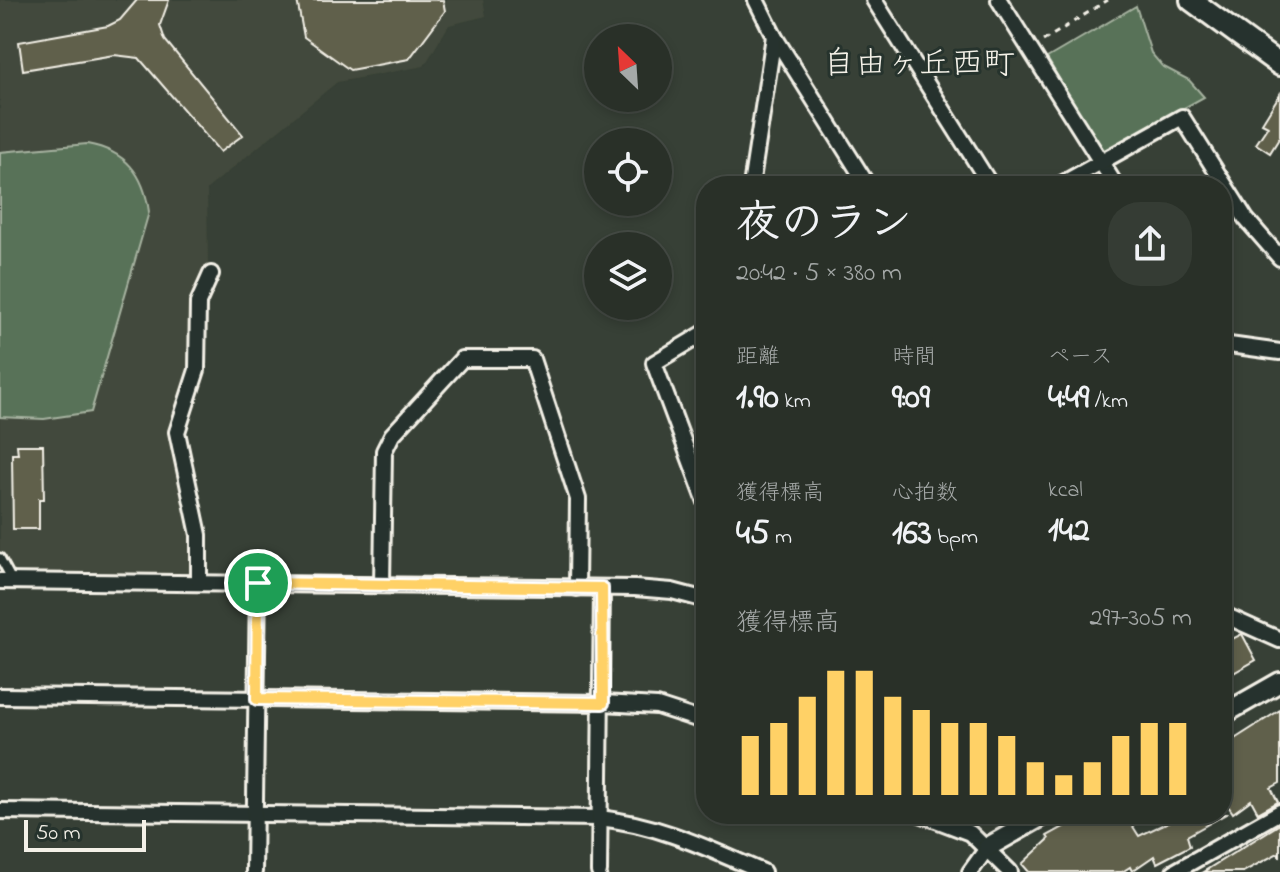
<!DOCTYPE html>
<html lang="ja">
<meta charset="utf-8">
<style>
:root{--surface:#293028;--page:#353c34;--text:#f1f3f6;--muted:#a5a9a8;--line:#454b45;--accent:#ffd166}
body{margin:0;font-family:"Indie Flower","Klee One",sans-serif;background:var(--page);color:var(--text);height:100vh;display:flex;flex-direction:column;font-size:30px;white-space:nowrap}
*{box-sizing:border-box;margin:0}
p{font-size:26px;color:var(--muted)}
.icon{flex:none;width:44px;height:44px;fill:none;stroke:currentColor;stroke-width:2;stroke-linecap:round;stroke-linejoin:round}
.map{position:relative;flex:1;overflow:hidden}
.panel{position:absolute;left:696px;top:176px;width:536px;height:648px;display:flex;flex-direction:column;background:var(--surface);border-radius:32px;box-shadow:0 4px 12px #0003,0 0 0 2px var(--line)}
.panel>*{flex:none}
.needle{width:52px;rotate:335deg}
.buttons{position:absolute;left:584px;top:24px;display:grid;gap:16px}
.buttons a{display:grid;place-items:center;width:88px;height:88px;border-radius:50%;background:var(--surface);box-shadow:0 4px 12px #0003,0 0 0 2px var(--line);font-size:40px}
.scale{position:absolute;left:24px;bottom:20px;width:122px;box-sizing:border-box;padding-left:8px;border:4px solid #f4f1e8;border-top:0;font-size:22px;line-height:28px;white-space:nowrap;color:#f4f1e8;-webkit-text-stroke:6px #26332d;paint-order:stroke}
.pin{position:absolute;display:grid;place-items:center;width:68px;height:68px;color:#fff;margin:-34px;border:4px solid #fff;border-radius:50%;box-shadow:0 2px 8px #0007}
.round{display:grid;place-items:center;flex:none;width:84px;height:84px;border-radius:32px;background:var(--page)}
.summary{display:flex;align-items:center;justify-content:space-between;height:136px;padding:0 40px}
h1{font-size:44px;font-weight:700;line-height:60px}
.figures{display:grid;grid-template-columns:repeat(3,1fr);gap:12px;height:136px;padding:8px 40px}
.figures div{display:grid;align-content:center}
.figures b{font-size:34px;font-weight:700}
.figures small{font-size:22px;font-weight:400}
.figures p{font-size:22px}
.chart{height:224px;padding:16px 40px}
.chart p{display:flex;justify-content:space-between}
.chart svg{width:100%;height:144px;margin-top:8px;stroke:var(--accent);stroke-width:6}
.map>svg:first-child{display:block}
.built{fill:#434a3c}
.green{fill:#587258;stroke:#a6b2a0;stroke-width:2}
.building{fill:#60604b;stroke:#f4f1e8;stroke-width:2}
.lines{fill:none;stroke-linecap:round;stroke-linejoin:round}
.service-casing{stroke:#f4f1e8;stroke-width:13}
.minor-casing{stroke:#f4f1e8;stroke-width:20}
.tertiary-casing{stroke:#f4f1e8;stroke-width:24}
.secondary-casing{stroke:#f4f1e8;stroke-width:26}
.path{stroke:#f4f1e8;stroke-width:3;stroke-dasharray:6 6;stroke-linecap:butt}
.service{stroke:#26332d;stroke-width:7}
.minor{stroke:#26332d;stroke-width:14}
.tertiary{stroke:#26332d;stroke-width:18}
.secondary{stroke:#26332d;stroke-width:20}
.route-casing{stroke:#fff;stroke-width:16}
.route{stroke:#ffd166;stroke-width:10}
.labels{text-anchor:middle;stroke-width:6;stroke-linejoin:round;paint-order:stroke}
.quarter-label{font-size:32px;fill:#f4f1e8;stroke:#26332d}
</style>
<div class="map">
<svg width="1280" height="872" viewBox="0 0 1280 872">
<rect width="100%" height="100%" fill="#374036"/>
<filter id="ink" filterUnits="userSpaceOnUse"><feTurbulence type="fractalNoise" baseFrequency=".0125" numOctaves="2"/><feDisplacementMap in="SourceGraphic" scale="16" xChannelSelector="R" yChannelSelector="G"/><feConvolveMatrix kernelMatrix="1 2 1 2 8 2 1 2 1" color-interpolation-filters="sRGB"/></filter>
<g filter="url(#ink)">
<path class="built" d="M0 0H483L486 16 449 25 424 66 337 82 207 189 208 269 192 372 173 433 194 536V571L190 574 0 572Z"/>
<g class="green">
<path d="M1136 6 1151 53 1162 66 1189 80 1204 97 1106 151 1100 149 1047 58Z"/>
<path d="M87 144C126 151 144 174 149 212L91 412 44 419 0 417V152Z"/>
</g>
<g class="building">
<path d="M137 0H169L160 25 165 40 243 135 220 152 139 58 114 55 23 70 19 42 108 26 120 20Z"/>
<path d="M297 0H443L445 11 409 59 350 70 304 37Z"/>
<path d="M1280 94V137L1270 153 1256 144 1268 126 1262 123Z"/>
<path d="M17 445H43L44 499H39V529H13L12 454H18Z"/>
<path d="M1242 634 1256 660 1228 676 1222 662V644Z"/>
<path d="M1280 710V783L1271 788 1278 802 1258 813 1251 800 1233 813 1222 797V747Z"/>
<path d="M1087 814H1125L1139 836 1185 814H1226L1187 836 1190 846 1157 863 1154 856 1132 871 1130 867 1122 872H1029L1022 864 1049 839 1047 836Z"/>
<path d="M1280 824V857L1278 853 1243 872H1203Z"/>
</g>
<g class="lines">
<g class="service-casing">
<path id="service" d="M0 558 12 580"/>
</g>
<g class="minor-casing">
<g id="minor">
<path d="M756 0 774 36 868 186"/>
<path d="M874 0 991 186"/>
<path d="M999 0 1116 186"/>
<path d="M751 186 774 36"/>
<path d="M1058 186 1182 117 1246 219 1280 258"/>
<path d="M706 332 654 363 706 502"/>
<path d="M1222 344 1280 352"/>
<path d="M0 581 635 588 672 591 706 600"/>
<path d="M199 583V535L177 432 197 370 198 303 211 274"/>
<path d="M382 585 384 451 392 435 462 359H532L578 499 577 588"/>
<path d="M1222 614 1280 640"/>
<path d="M0 696 603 703 657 706 706 722"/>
<path d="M0 811 599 818C658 824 709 849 763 872"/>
<path d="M920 814 970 833 1010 872"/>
<path d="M254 872 258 583"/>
<path d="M599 872 602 588"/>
<path d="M970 872 988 847"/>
<path d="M1174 872 1280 812"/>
</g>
</g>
<g class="tertiary-casing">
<g id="tertiary">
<path d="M1222 715 1280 682"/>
<path d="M988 847 1046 814"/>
</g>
</g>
<g class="secondary-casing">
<path id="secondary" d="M1191 0 1280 65"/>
</g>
<path class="path" d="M1043 41 1108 0"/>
<use href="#service" class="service"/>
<use href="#minor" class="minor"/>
<use href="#tertiary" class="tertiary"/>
<use href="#secondary" class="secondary"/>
</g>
</g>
<g class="lines" filter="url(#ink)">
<g class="route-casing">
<path id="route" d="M258 583 602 588 603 703 257 699Z"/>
</g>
<use href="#route" class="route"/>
</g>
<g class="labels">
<g class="quarter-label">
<text x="919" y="73">自由ヶ丘西町</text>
</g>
</g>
</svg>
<div class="buttons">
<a><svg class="needle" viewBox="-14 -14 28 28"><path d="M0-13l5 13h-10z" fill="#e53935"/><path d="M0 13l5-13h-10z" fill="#a5a9a8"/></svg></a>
<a><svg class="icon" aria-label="locate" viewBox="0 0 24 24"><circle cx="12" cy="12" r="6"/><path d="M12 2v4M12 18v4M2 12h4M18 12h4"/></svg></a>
<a><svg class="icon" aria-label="layers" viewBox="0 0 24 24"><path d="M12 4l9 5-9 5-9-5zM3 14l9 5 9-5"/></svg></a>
</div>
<div class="scale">50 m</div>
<div class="pin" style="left:258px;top:583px;background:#1e9e55"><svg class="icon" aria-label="arrive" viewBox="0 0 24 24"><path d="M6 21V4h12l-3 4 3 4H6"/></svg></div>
<section class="panel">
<div class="summary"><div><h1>夜のラン</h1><p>20:42 · 5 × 380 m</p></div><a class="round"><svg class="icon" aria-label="share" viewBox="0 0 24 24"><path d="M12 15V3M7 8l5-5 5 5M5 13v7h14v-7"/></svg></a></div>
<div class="figures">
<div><p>距離</p><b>1.90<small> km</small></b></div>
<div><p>時間</p><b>9:09</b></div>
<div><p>ペース</p><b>4:49<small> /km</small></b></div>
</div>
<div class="figures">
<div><p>獲得標高</p><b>45<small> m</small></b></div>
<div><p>心拍数</p><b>163<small> bpm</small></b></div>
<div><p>kcal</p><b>142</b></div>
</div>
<div class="chart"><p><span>獲得標高</span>297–305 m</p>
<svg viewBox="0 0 160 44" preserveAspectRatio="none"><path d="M5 44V26M15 44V22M25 44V14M35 44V6M45 44V6M55 44V14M65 44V18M75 44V22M85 44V22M95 44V26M105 44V34M115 44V38M125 44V34M135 44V26M145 44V22M155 44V22"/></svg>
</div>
</section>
</div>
